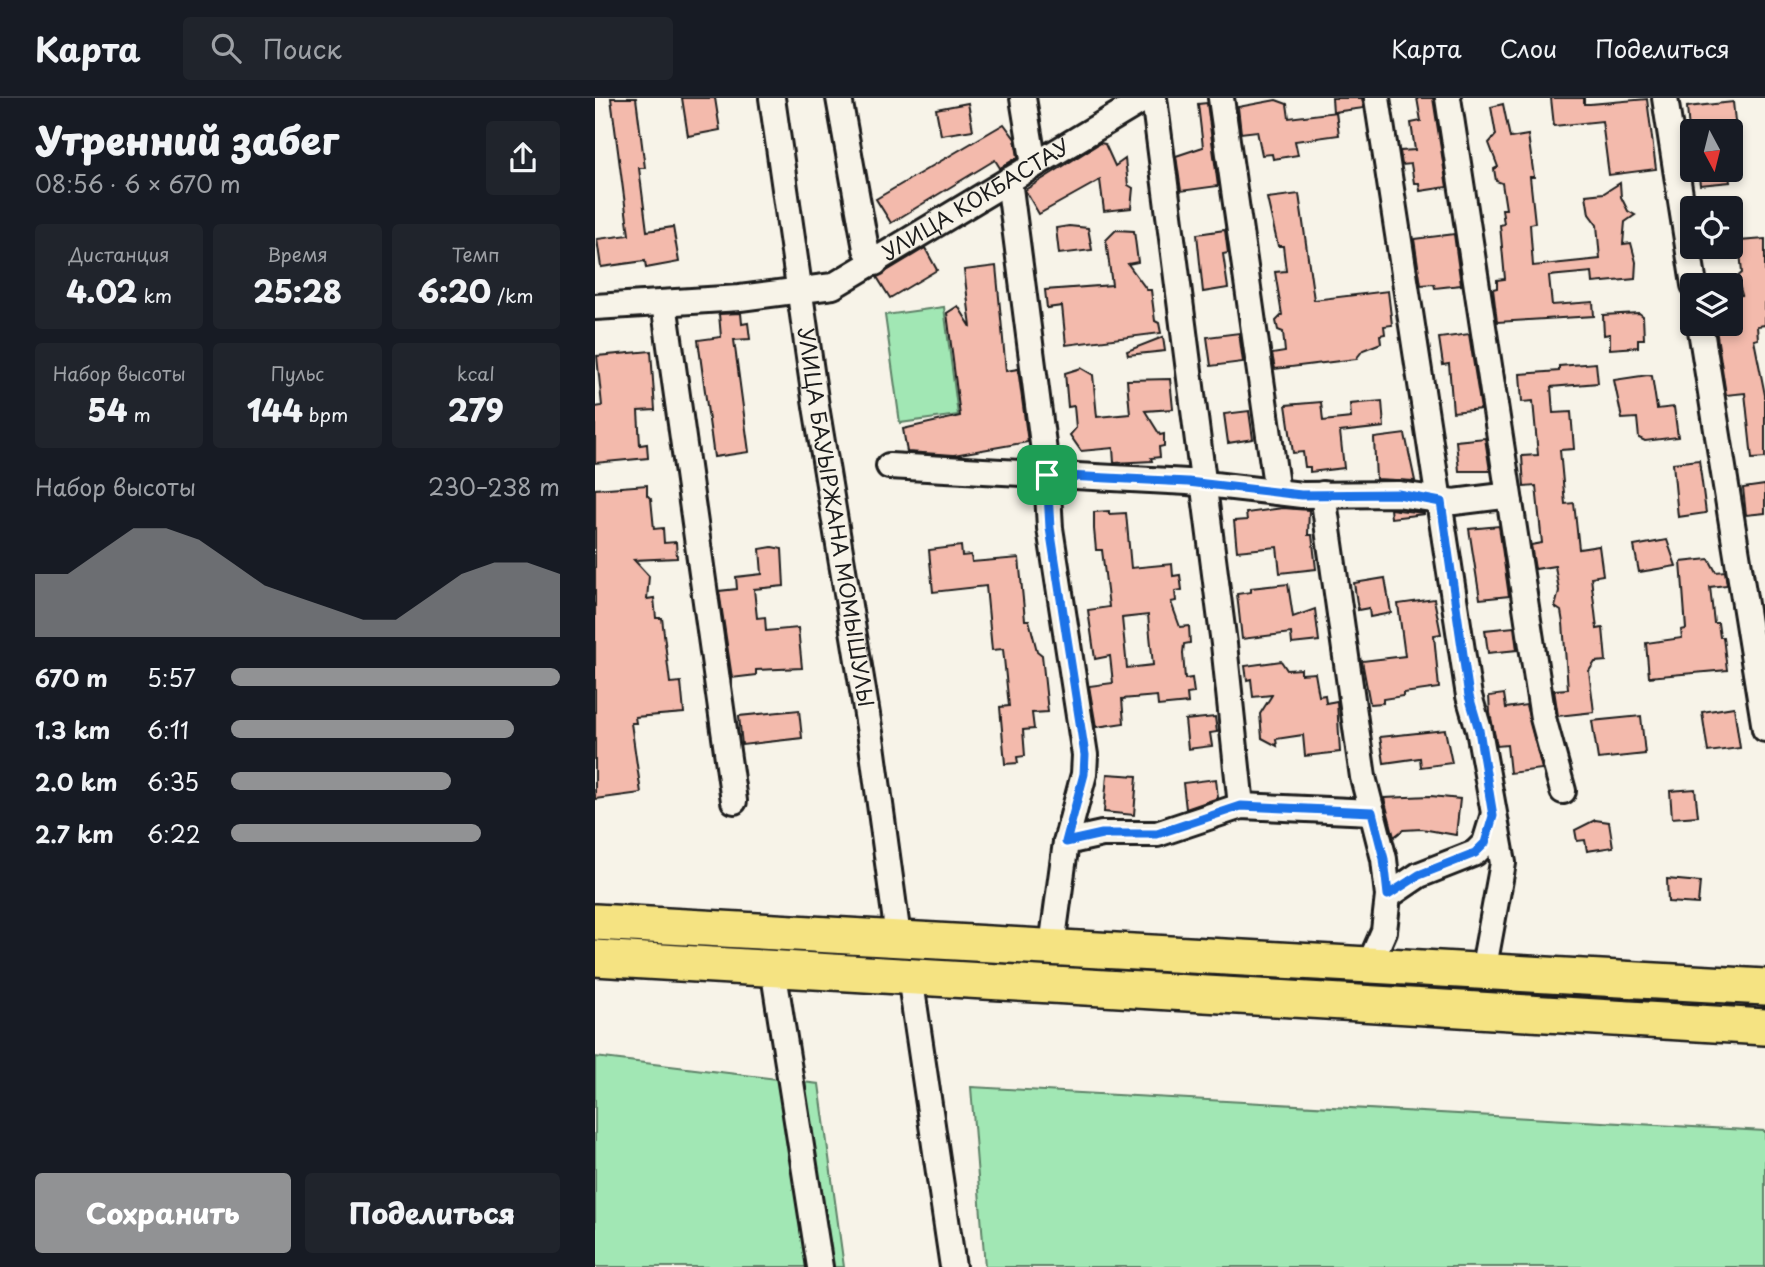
<!DOCTYPE html>
<html lang="ru">
<meta charset="utf-8">
<style>
:root{--surface:#171b24;--page:#20242c;--text:#f1f3f6;--muted:#9ea1a6;--line:#363941;--accent:#919294}
body{margin:0;font-family:"Playpen Sans",sans-serif;background:var(--page);color:var(--text);height:100vh;display:flex;flex-direction:column;font-size:26px;white-space:nowrap}
*{box-sizing:border-box;margin:0}
p{font-size:23px;color:var(--muted)}
.icon{flex:none;width:38px;height:38px;fill:none;stroke:currentColor;stroke-width:2;stroke-linecap:round;stroke-linejoin:round}
.map{position:relative;flex:1;overflow:hidden}
.drawer{display:flex;flex-direction:column;background:var(--surface);width:595px}
.drawer>*{flex:none}
.needle{width:46px;rotate:173deg}
.controls{position:absolute;left:1085px;top:21px;display:grid;gap:14px}
.controls a{display:grid;place-items:center;width:63px;height:63px;border-radius:7px;background:var(--surface);box-shadow:0 4px 10px #0003;font-size:35px}
.pin{position:absolute;display:grid;place-items:center;width:60px;height:60px;color:#fff;margin:-30px;border-radius:14px;box-shadow:0 4px 10px #0006}
.round{display:grid;place-items:center;flex:none;width:74px;height:74px;border-radius:7px;background:var(--page)}
.headline{display:flex;align-items:center;justify-content:space-between;height:119px;padding:0 35px}
h1{font-size:38px;font-weight:800;line-height:52px}
.stats{display:grid;grid-template-columns:repeat(3,1fr);gap:10px;height:119px;padding:7px 35px}
.stats div{display:grid;align-content:center;border-radius:7px;background:var(--page);text-align:center}
.stats b{font-size:30px;font-weight:800}
.stats small{font-size:19px;font-weight:400}
.stats p{font-size:19px}
.chart{height:196px;padding:14px 35px}
.chart p{display:flex;justify-content:space-between}
.chart svg{width:100%;height:126px;margin-top:7px;fill:var(--accent);opacity:.7}
.button{display:flex;gap:14px;margin-top:auto;padding:14px 35px}
.button a{flex:1;height:80px;border-radius:7px;background:var(--accent);color:#fff;font-size:28px;font-weight:800;line-height:80px;text-align:center}
.button a+a{background:var(--page);color:var(--text)}
ul{padding:0 35px;list-style:none;font-size:23px}
li{display:grid;grid-template-columns:112px 84px 1fr;align-items:center;height:52px}
li i{height:18px;border-radius:9px;background:var(--accent)}
header{display:flex;align-items:center;gap:42px;box-sizing:border-box;height:98px;padding:0 35px;background:var(--surface);border-bottom:2px solid var(--line)}
header strong{font-size:33px}
nav{display:flex;gap:38px;margin-inline-start:auto;font-size:24px}
.search{width:490px;height:63px;background:var(--page);display:flex;align-items:center;gap:18px;box-sizing:border-box;padding:0 24px;border-radius:7px;color:var(--muted);font-size:26px}
main{display:flex;flex:1;min-height:0}
.map>svg:first-child{display:block}
.green{fill:#a1e7b4;stroke:#5e8268;stroke-width:2}
.building{fill:#f3baac;stroke:#1c1c1c;stroke-width:2;fill-rule:evenodd}
.lines{fill:none;stroke-linecap:round;stroke-linejoin:round}
.minor-casing{stroke:#1c1c1c;stroke-width:30}
.highway-casing{stroke:#1c1c1c;stroke-width:40}
.minor{stroke:#f7f3e8;stroke-width:24}
.highway{stroke:#f5e382;stroke-width:35}
.route-casing{stroke:#fff;stroke-width:14}
.route{stroke:#1a73e8;stroke-width:9}
.labels{text-anchor:middle;stroke-width:5;stroke-linejoin:round;paint-order:stroke}
.street-label{font-size:21px;fill:#1c1c1c;stroke:#f7f3e8}
</style>
<header>
<strong>Карта</strong>
<div class="search"><svg class="icon" aria-label="search" viewBox="0 0 24 24"><circle cx="10" cy="10" r="6"/><path d="M15 15l6 6"/></svg>Поиск</div>
<nav><a>Карта</a><a>Слои</a><a>Поделиться</a></nav>
</header>
<main>
<section class="drawer">
<div class="headline"><div><h1>Утренний забег</h1><p>08:56 · 6 × 670 m</p></div><a class="round"><svg class="icon" aria-label="share" viewBox="0 0 24 24"><path d="M12 15V3M7 8l5-5 5 5M5 13v7h14v-7"/></svg></a></div>
<div class="stats">
<div><p>Дистанция</p><b>4.02<small> km</small></b></div>
<div><p>Время</p><b>25:28</b></div>
<div><p>Темп</p><b>6:20<small> /km</small></b></div>
</div>
<div class="stats">
<div><p>Набор высоты</p><b>54<small> m</small></b></div>
<div><p>Пульс</p><b>144<small> bpm</small></b></div>
<div><p>kcal</p><b>279</b></div>
</div>
<div class="chart"><p><span>Набор высоты</span>230–238 m</p>
<svg viewBox="0 0 160 44" preserveAspectRatio="none"><path d="M0 44V22L10 22L20 14L30 6L40 6L50 10L60 18L70 26L80 30L90 34L100 38L110 38L120 30L130 22L140 18L150 18L160 22V44z"/></svg>
</div>
<ul>
<li><b>670 m</b>5:57<i style="width:100%"></i></li>
<li><b>1.3 km</b>6:11<i style="width:86%"></i></li>
<li><b>2.0 km</b>6:35<i style="width:67%"></i></li>
<li><b>2.7 km</b>6:22<i style="width:76%"></i></li>
</ul>
<div class="button"><a>Сохранить</a><a>Поделиться</a></div>
</section>
<div class="map">
<svg width="1170" height="1169" viewBox="0 0 1170 1169">
<rect width="100%" height="100%" fill="#f7f3e8"/>
<filter id="ink" filterUnits="userSpaceOnUse"><feTurbulence type="fractalNoise" baseFrequency=".0143" numOctaves="2"/><feDisplacementMap in="SourceGraphic" scale="14" xChannelSelector="R" yChannelSelector="G"/><feConvolveMatrix kernelMatrix="1 2 1 2 8 2 1 2 1" color-interpolation-filters="sRGB"/></filter>
<g filter="url(#ink)">
<g class="green">
<path d="M349 209 363 317 305 325 290 217Z"/>
<path d="M0 959 224 986 249 1169H0Z"/>
<path d="M376 989 1170 1033V1169H390Z"/>
</g>
<g class="building">
<path d="M16 0H41L50 70H44L52 133 78 129 84 164 51 170 50 163 6 169 2 141 34 137Z"/>
<path d="M87 0H120L125 32 93 38Z"/>
<path d="M737 0H767L769 10 738 14Z"/>
<path d="M822 0H838L852 89 825 93 824 85H819L816 66 807 67 805 53 820 52 816 25 826 23Z"/>
<path d="M956 0H989V6H995L1052 1 1061 71 1014 77 1007 23 959 28Z"/>
<path d="M681 2 692 6 694 20 741 14 744 37 700 43 703 57 678 61 677 56 667 57 662 33 646 35 643 9Z"/>
<path d="M1138 4 1141 33H1094L1092 9Z"/>
<path d="M373 5 378 32 346 37 341 11Z"/>
<path d="M612 5 623 88 586 93 581 58 608 49 603 6Z"/>
<path d="M908 6 915 40 933 37 939 79H935L940 125 935 126 938 168 1005 161 1002 127 994 116 991 97 1009 95 1025 85 1026 99 1033 113 1040 117 1030 124 1028 146 1036 145 1041 164 1040 181 998 185 997 174 954 178 957 207 998 204 999 218 902 224 898 191 902 190V182L910 181 905 127 909 126 907 111H911L907 85 901 83 899 71 903 69 894 45 901 37 896 9Z"/>
<path d="M409 26 420 41 423 59 405 70 400 62 296 125 281 101Z"/>
<path d="M505 45 510 46 520 68 530 61 533 87 538 90 536 110 509 113 505 82 444 116 430 92Z"/>
<path d="M1103 72H1133L1135 84 1105 87Z"/>
<path d="M704 96 719 202 793 193 797 227 789 228 790 236 785 237 786 245 768 252 761 261 680 271 677 256 690 254 688 234 683 232 681 223 687 217 680 174 691 173 688 148H683L672 100Z"/>
<path d="M474 128 493 130 497 152 464 156 461 130Z"/>
<path d="M521 132 539 133 543 164 533 166 552 192H556L560 223 564 225 566 235 471 247 467 208 452 210 450 192 517 187 511 142Z"/>
<path d="M630 132 633 155 628 156 633 190 608 194 602 136Z"/>
<path d="M859 136 866 187 840 190 839 186 826 187 819 141Z"/>
<path d="M1170 141V227L1162 228 1163 241 1159 242 1170 297V360L1157 361 1150 295 1131 297 1121 231 1136 230V198L1147 197 1142 179 1147 175 1144 143Z"/>
<path d="M330 150 342 172 295 200 282 179Z"/>
<path d="M401 168 411 273 423 271 433 344 359 357 312 354 308 331 365 318 352 215 363 208 376 229 369 172Z"/>
<path d="M146 215 147 226 153 225 155 241 139 242 154 354 119 359 103 242 126 239 124 216Z"/>
<path d="M1044 215 1048 218 1049 241H1043V249L1015 251V236L1009 237 1008 217Z"/>
<path d="M644 235 648 264 616 268 612 239Z"/>
<path d="M874 236 886 311 858 314 854 266 848 267 844 240Z"/>
<path d="M568 239 570 253 533 257 532 253Z"/>
<path d="M56 253 60 312 43 313 45 347 52 346 53 360 0 365V309L7 308 2 258Z"/>
<path d="M1001 265 1003 285 956 289 958 315 976 314 979 351 965 352 970 406 979 405 984 451 1004 448 1008 477 996 479 1002 531 1008 530 1011 563 1000 564 994 573 999 614 963 618 959 592 973 591 968 525 966 513 960 509 964 493 960 468 940 471 936 447 947 445 941 388 929 389 927 358 943 357 938 303 927 304 925 276 964 273V268Z"/>
<path d="M486 270 498 277 502 319 535 316 532 282 575 281 578 311 550 313 565 337 569 336V348L564 349 565 359 556 360 557 363 519 365 518 350 486 353 475 337 481 330 479 308 473 309 470 275Z"/>
<path d="M1053 277 1057 278 1062 311 1079 309 1083 339 1050 343 1044 340 1042 320 1027 321 1019 282Z"/>
<path d="M787 303 789 329 745 334 749 370 715 374V369H710L708 354 698 355 691 307 726 304 728 323 756 320 755 306Z"/>
<path d="M654 313 658 341 633 345 629 316Z"/>
<path d="M810 336 820 383 781 381 779 340Z"/>
<path d="M890 340 895 373H864L861 343Z"/>
<path d="M1104 362 1111 415 1083 419 1078 365Z"/>
<path d="M52 387V397L56 401 59 431 68 430 69 445 81 444 82 460 39 462 54 478 52 501 59 500 61 520H67L75 585 86 584 89 615 40 619 41 625H36L46 695 0 701V391Z"/>
<path d="M1170 387V415L1151 417 1148 390Z"/>
<path d="M688 410 714 412 713 437H717L721 471 685 475 682 449 642 453 639 423 652 422 651 415Z"/>
<path d="M795 411 829 415V416L796 420Z"/>
<path d="M514 413V416L531 415 536 470 577 466 578 478 585 477 587 492 580 493 581 503 576 504 585 529 594 528 595 545 589 546 588 555 590 581 597 580 599 595 592 596 593 605 563 608 562 598 527 601 529 625 501 629 494 588 518 585 515 558 500 561 493 512 514 509 507 452H501L499 431V414ZM553 517 558 567 532 570 527 520Z"/>
<path d="M904 428 914 498 885 501 874 431Z"/>
<path d="M1072 442 1081 468 1044 474 1039 448Z"/>
<path d="M366 448 367 458 376 457 377 464 424 460 430 522H434L442 553 447 557 453 614 437 615 439 631 428 632 430 658 422 659 423 665 410 666 405 609 414 608 408 551 397 552 391 488 338 494 334 452Z"/>
<path d="M177 449 187 451 189 488 159 491 162 520 170 519 171 533 203 530 207 570 161 572V577L137 580 124 493 142 491 141 479 167 476 165 451Z"/>
<path d="M1114 461 1121 474 1130 473 1132 487 1115 489 1119 525H1123L1125 539H1128L1132 572 1054 579 1051 545 1087 540 1086 532 1091 531 1086 464Z"/>
<path d="M790 480 796 515 775 519 774 510 763 512 759 485Z"/>
<path d="M693 486 698 519 720 511 724 543 697 546 696 535 647 541 642 496 656 494V490Z"/>
<path d="M839 501 846 536 839 537 844 590 808 595V598L788 601V605L775 606 767 563 810 558 803 506Z"/>
<path d="M919 529 922 552 893 555 890 532Z"/>
<path d="M686 563 692 572 706 571V576L720 575 724 598 730 597 731 605 742 603 745 654 710 658 708 637 681 641 682 648 667 640 665 616 677 597 658 599 656 581 652 582 650 568Z"/>
<path d="M909 596 911 610 931 607 947 671 915 675 912 647 902 648 895 615 894 598Z"/>
<path d="M1139 609 1145 650 1113 654 1107 614Z"/>
<path d="M204 612 207 640 147 647 144 618Z"/>
<path d="M1046 618 1050 656 1003 661 997 623Z"/>
<path d="M620 619 622 634 615 635 617 648 593 651 590 622Z"/>
<path d="M850 632 857 665 826 669 825 660 789 665 785 639Z"/>
<path d="M512 676 542 678 539 717 509 714Z"/>
<path d="M621 681 623 700 591 711 588 685Z"/>
<path d="M1100 691 1103 718 1077 720 1075 693Z"/>
<path d="M836 698 865 701 861 737 827 731 808 732 799 739 789 700Z"/>
<path d="M1000 722 1014 724 1018 749 992 753 990 742 982 743 980 732Z"/>
<path d="M1072 781 1105 784 1103 806 1073 804Z"/>
</g>
<g class="lines">
<g class="minor-casing">
<g id="minor">
<path id="s1" d="M177 0 221 308 277 647 303 839"/>
<path d="M244 0 271 151 280 165"/>
<path d="M428 0 439 67"/>
<path d="M559 0 629 546 646 708"/>
<path d="M626 0 682 394"/>
<path d="M782 0 874 598 884 632 908 765 888 874"/>
<path d="M853 0 948 620 968 693"/>
<path d="M1070 0 1099 187"/>
<path d="M414 82 452 377 455 430 490 657 489 676 471 744 457 848"/>
<path d="M69 205 139 703"/>
<path id="s2" d="M0 209 145 200 238 188 551 0"/>
<path d="M1105 226 1170 631"/>
<path d="M294 368 593 384 707 397 803 396 859 404 908 398 915 405"/>
<path d="M728 396 768 679 789 761 793 798"/>
<path d="M471 744 507 736H562L646 708 777 714"/>
<path d="M774 867 789 833 793 798 824 777 880 755 890 745 898 719"/>
<path d="M178 870 225 1169"/>
<path d="M315 878 358 1169"/>
</g>
</g>
<g class="highway-casing">
<g id="highway">
<path d="M0 824 1170 889"/>
<path d="M0 860 1170 929"/>
</g>
</g>
<use href="#minor" class="minor"/>
<use href="#highway" class="highway"/>
</g>
</g>
<g class="lines" filter="url(#ink)">
<g class="route-casing">
<path id="route" d="M452 377 593 384 706 397 803 396 846 404 874 598 884 632 898 718 890 745 880 755 824 777 793 797 789 761 777 714 646 708 562 736H507L471 744 489 676 490 657 455 430Z"/>
</g>
<use href="#route" class="route"/>
</g>
<g class="labels">
<g class="street-label">
<text dy="7" stroke="none"><textPath href="#s2" startOffset="406">УЛИЦА КОКБАСТАУ</textPath></text>
<text dy="7" stroke="none"><textPath href="#s1" startOffset="424">УЛИЦА БАУЫРЖАНА МОМЫШУЛЫ</textPath></text>
</g>
</g>
</svg>
<div class="controls">
<a><svg class="needle" viewBox="-14 -14 28 28"><path d="M0-13l5 13h-10z" fill="#e53935"/><path d="M0 13l5-13h-10z" fill="#9ea1a6"/></svg></a>
<a><svg class="icon" aria-label="locate" viewBox="0 0 24 24"><circle cx="12" cy="12" r="6"/><path d="M12 2v4M12 18v4M2 12h4M18 12h4"/></svg></a>
<a><svg class="icon" aria-label="layers" viewBox="0 0 24 24"><path d="M12 4l9 5-9 5-9-5zM3 14l9 5 9-5"/></svg></a>
</div>
<div class="pin" style="left:452px;top:377px;background:#1e9e55"><svg class="icon" aria-label="arrive" viewBox="0 0 24 24"><path d="M6 21V4h12l-3 4 3 4H6"/></svg></div>
</div>
</main>
